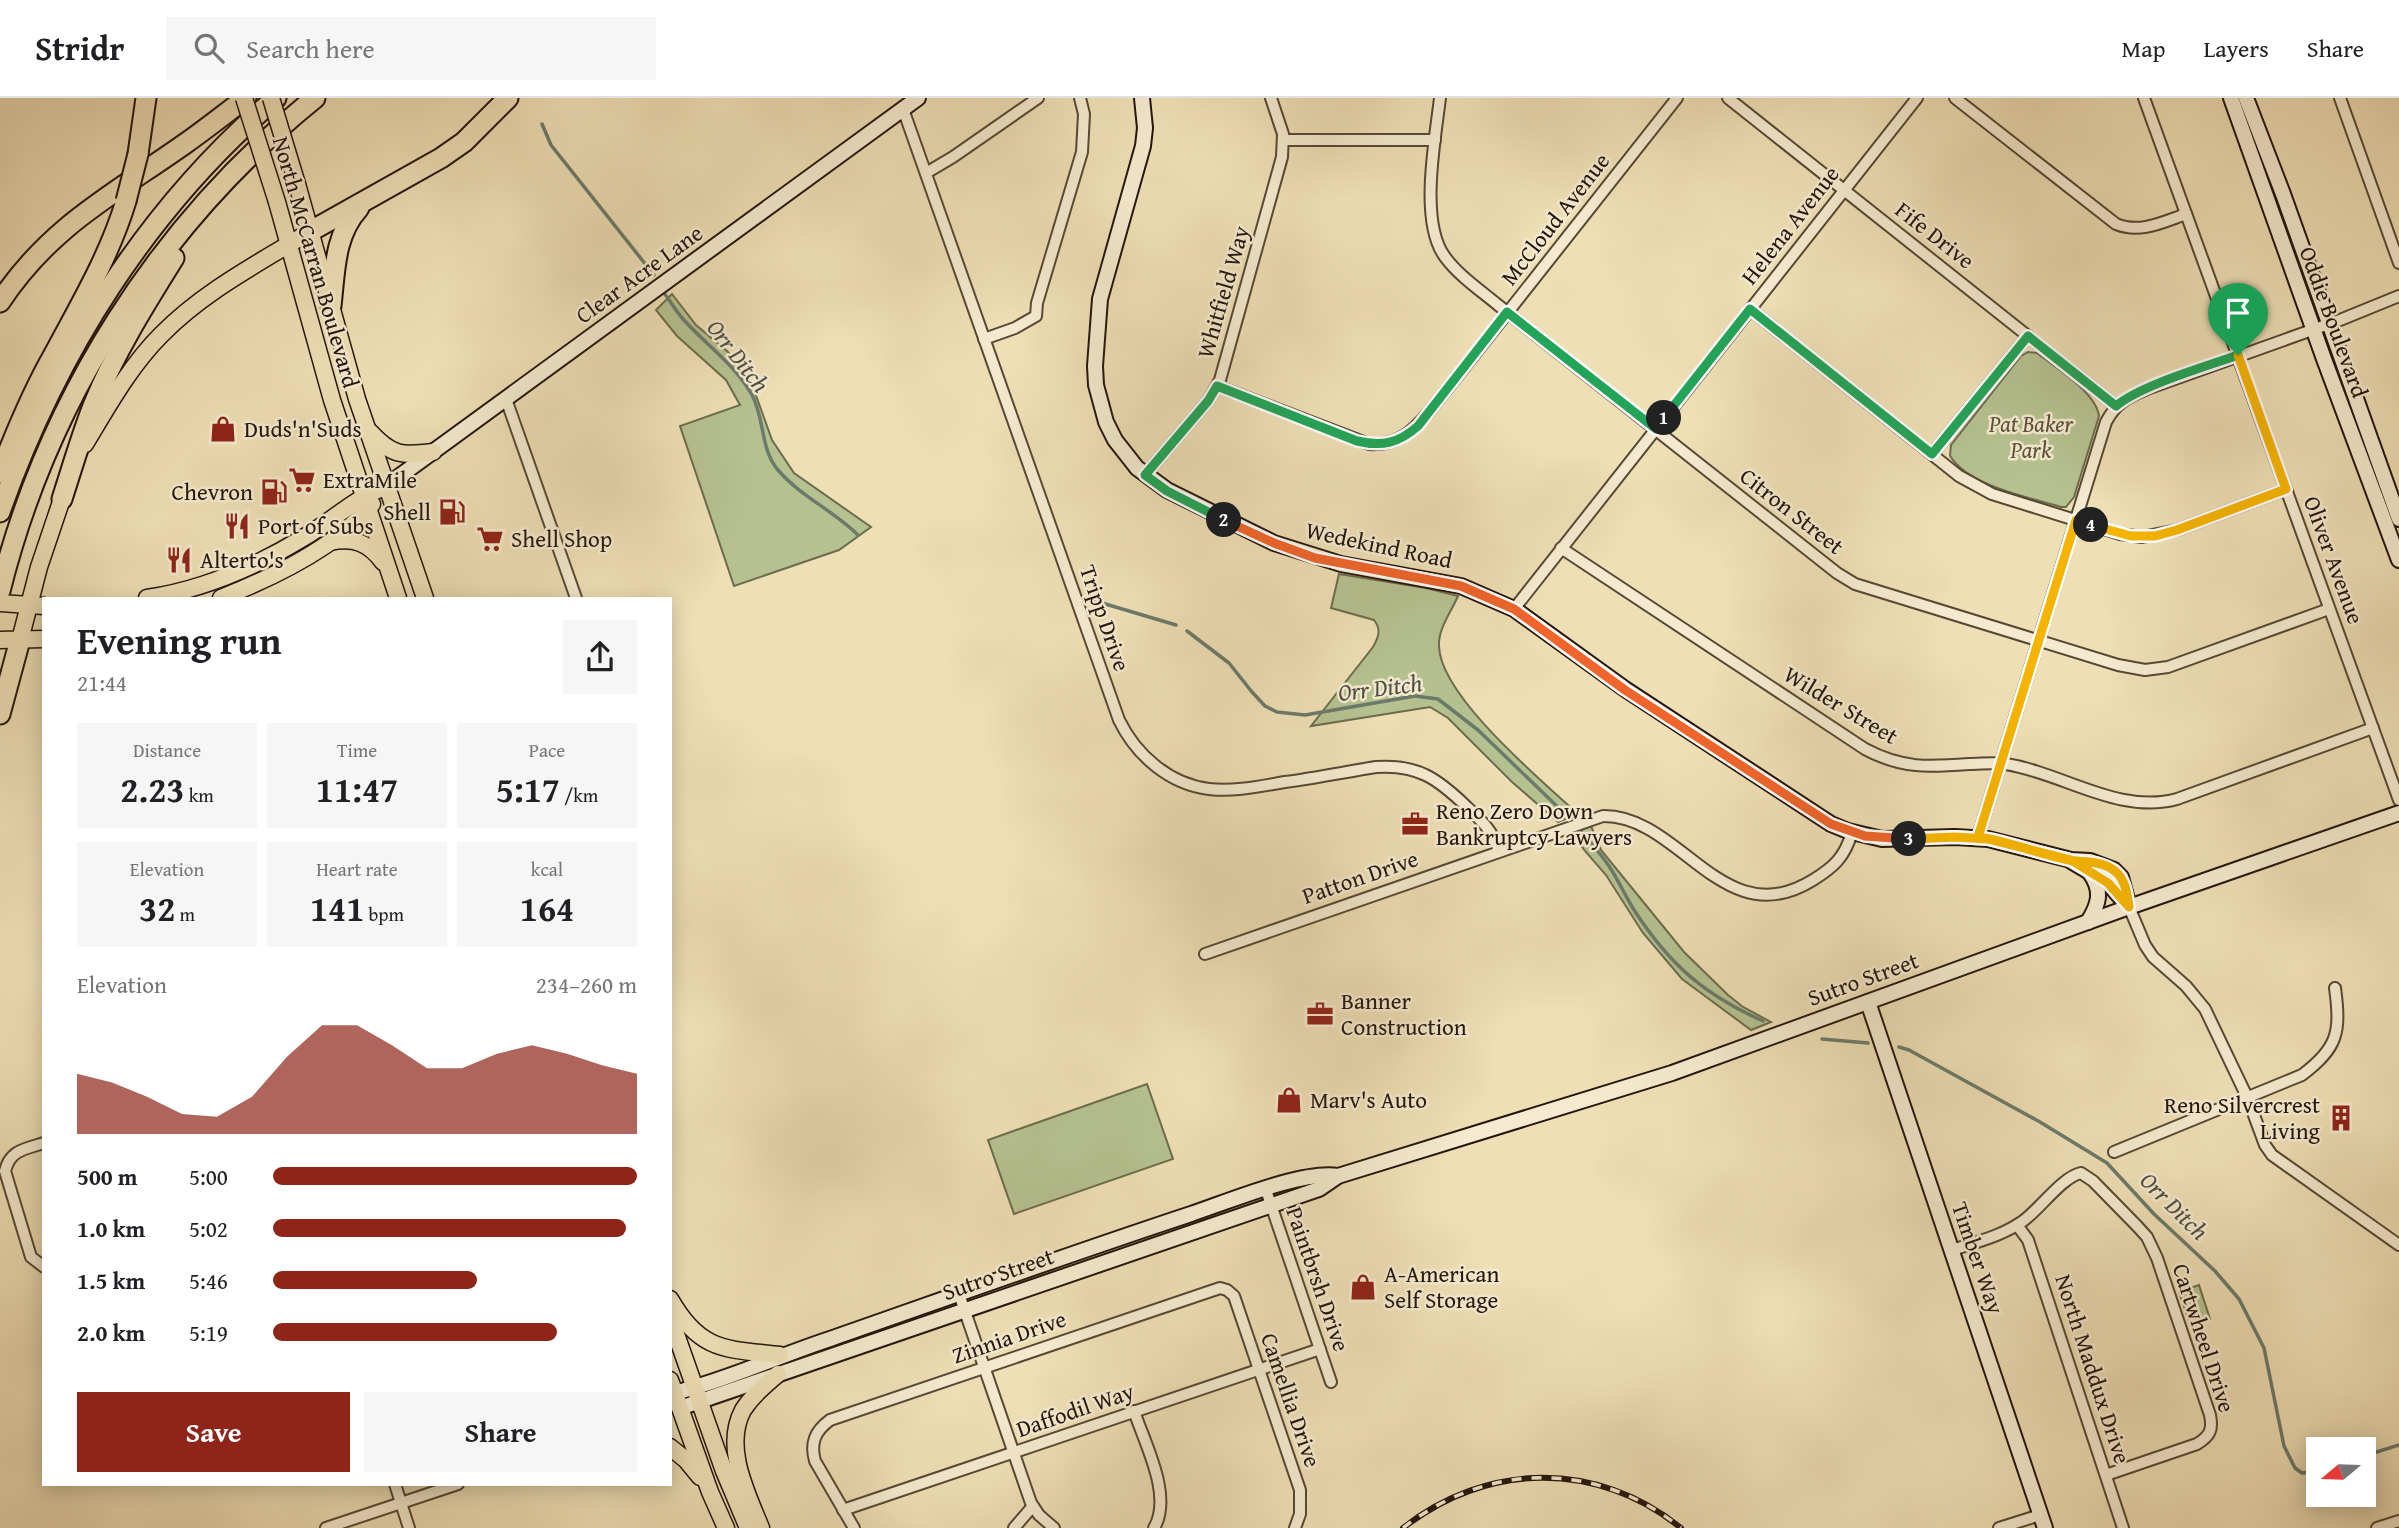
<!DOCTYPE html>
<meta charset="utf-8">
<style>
:root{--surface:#fff;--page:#f6f6f6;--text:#202124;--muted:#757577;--line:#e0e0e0;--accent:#8f2418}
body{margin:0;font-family:"Gentium Book Plus",serif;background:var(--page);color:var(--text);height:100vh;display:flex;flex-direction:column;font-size:26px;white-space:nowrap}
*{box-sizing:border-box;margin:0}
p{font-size:23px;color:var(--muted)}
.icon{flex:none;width:38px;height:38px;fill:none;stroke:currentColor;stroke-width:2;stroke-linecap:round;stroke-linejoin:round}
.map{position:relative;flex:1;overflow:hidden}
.panel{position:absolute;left:42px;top:499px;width:630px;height:889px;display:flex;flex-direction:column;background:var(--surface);border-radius:0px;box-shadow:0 4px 18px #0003}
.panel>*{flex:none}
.needle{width:46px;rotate:251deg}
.controls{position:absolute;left:2306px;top:1339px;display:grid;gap:14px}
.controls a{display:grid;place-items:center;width:70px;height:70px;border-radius:0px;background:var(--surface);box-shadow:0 4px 18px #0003;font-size:35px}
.pin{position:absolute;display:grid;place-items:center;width:60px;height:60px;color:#fff;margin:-72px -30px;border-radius:50% 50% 50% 0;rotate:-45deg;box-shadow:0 0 7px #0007}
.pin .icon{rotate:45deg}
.km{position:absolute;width:35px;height:35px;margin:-18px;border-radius:50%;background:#222;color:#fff;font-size:19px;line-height:35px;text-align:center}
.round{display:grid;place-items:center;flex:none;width:74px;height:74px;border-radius:0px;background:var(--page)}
.overview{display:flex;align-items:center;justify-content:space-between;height:119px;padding:0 35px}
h1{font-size:38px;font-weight:700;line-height:52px}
.stats{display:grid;grid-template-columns:repeat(3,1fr);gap:10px;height:119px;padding:7px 35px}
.stats div{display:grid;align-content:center;border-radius:0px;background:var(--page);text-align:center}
.stats b{font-size:35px;font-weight:700}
.stats small{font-size:19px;font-weight:400}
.stats p{font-size:19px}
.chart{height:196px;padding:14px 35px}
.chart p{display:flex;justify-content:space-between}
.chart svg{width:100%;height:126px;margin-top:7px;fill:var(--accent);opacity:.7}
.action{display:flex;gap:14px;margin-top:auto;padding:14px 35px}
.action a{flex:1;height:80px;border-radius:0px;background:var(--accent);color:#fff;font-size:28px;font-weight:700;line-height:80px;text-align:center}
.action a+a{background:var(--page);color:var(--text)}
ul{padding:0 35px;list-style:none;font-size:23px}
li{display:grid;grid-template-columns:112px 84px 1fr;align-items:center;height:52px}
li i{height:18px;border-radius:9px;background:var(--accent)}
header{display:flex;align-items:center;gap:42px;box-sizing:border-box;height:98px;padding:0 35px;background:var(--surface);border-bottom:2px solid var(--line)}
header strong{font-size:33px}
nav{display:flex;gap:38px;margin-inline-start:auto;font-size:24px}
.search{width:490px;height:63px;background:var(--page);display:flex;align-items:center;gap:18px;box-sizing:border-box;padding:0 24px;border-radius:0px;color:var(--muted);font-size:26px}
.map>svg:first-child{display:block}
.green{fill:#b5c290;stroke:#6c6c4e;stroke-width:2}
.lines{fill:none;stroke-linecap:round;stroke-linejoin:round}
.stream{stroke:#6b7a6b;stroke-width:3.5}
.street-casing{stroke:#574836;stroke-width:14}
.secondary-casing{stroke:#24150c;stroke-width:18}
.primary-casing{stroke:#24150c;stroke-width:19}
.highway-casing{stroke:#24150c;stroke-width:23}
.street{stroke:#f5eacf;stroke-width:10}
.secondary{stroke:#f5eacf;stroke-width:14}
.primary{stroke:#efdfb5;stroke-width:16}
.highway{stroke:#efdfb5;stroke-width:19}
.rail-casing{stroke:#24150c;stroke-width:6}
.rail{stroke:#f5eacf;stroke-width:3.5;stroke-dasharray:10;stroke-linecap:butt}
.primary-bridge-casing{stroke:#24150c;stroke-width:19;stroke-linecap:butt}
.highway-bridge-casing{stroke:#24150c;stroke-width:23;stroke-linecap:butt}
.primary-bridge{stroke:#efdfb5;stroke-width:16}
.highway-bridge{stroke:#efdfb5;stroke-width:19}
.split-1-casing{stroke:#fff;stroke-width:14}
.split-2-casing{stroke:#fff;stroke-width:14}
.split-3-casing{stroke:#fff;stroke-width:14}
.split-4-casing{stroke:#fff;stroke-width:14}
.split-5-casing{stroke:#fff;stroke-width:14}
.split-1{stroke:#22a559;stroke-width:9}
.split-2{stroke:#22a559;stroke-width:9}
.split-3{stroke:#f0652b;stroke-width:9}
.split-4{stroke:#f5b400;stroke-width:9}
.split-5{stroke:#f5b400;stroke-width:9}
.labels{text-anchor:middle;stroke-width:5;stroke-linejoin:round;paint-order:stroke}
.street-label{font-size:23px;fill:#24150c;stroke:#f5eacf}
.park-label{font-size:23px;font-style:italic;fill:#57523a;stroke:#f5eacf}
.poi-label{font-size:23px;fill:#24150c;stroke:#f5eacf;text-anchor:start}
.water-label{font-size:24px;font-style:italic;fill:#4d5044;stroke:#f5eacf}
</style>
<header>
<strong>Stridr</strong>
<div class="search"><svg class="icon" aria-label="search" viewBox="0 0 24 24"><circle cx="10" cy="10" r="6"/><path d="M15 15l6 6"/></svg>Search here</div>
<nav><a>Map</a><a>Layers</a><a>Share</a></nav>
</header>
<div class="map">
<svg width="2399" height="1430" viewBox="0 0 2399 1430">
<rect width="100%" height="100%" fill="#efdfb5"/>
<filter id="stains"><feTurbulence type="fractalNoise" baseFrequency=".00286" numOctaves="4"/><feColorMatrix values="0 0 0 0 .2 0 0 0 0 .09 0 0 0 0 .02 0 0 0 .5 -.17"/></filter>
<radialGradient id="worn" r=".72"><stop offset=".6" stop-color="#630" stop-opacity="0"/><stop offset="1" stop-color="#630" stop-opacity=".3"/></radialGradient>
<g class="green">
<path d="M672 196 696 227 728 254 742 272 753 289 772 342 794 375 871 429 839 452 734 488 680 328 740 307 726 282 677 238 656 212Z"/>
<path d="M2028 254 2037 255C2056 270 2096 294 2099 318L2074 399 2066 409H2061C2028 399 1969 388 1950 358L1951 347 2021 258Z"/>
<path d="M1339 476 1426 490 1458 498C1451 514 1438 531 1439 548 1440 598 1541 682 1578 716L1558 724 1512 684 1448 620 1430 609 1311 628 1373 549C1378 540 1382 532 1374 522L1331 510Z"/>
<path d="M1591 728 1601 752 1684 854 1728 897 1743 909 1771 924 1751 932 1682 881 1643 835 1606 777 1585 753 1572 735Z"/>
<path d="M1147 986 1173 1061 1014 1116 988 1042Z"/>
<path d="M2199 1187 2210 1221 2191 1228 2179 1194Z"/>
</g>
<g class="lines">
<g class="stream">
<path d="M542 26 551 47 654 177"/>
<path d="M664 195C671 204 676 213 683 221 706 247 735 266 752 297 765 321 760 351 778 372 800 398 834 413 858 437"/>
<path d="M1092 502 1176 527"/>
<path d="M1187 533 1229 565 1252 594 1265 608 1277 614 1305 617 1415 598 1438 601 1478 632 1565 716"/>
<path d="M1582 734C1591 745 1601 756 1609 768 1619 783 1626 800 1636 815 1671 868 1705 897 1763 923"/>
<path d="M1822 941 1868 945"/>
<path d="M1899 949 1909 952 2040 1024 2107 1065 2154 1116 2215 1173 2239 1201 2264 1250 2284 1348 2295 1370 2302 1375 2319 1373"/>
<path d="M2364 1358 2399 1347"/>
</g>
<g class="street-casing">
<g id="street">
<path d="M1440 0C1435 43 1419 124 1445 159 1459 178 1480 192 1498 207L1837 475 1855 486 2118 567 2145 572 2168 569 2329 511"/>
<path d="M1728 0 2116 308"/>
<path d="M1955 0 2116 126C2140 136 2163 124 2186 116"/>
<path d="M2144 0 2399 702"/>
<path d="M2340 0 2399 165"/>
<path d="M903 11 1119 622C1136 657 1169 686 1209 691 1234 694 1261 688 1285 684 1315 680 1345 674 1376 669 1418 666 1438 681 1467 709 1482 723 1493 733 1499 753"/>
<path d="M1283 42H1435"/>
<path d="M926 75 953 59 1038 0"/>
<path d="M1750 211 1959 378 1992 396 2120 436 2142 439 2177 432 2286 391"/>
<path d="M984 241 1015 230 1036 218 1037 205 1082 54 1084 16 1080 0"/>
<path d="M1217 288 1369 346C1397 348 1412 334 1429 314L1677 0"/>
<path d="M506 301 576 500"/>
<path d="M1932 356 2028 238"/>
<path d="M1145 377 1208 303 1220 282 1282 59 1283 36 1271 0"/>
<path d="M1561 450 1865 651C1902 671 1929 669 1969 666 1981 666 1994 664 2006 666 2063 675 2119 717 2177 701L2373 630"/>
<path d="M1514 511 1917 0"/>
<path d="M1978 739 2106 324C2116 305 2128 299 2147 291L2340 222 2399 198"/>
<path d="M2129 809 2145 847 2153 859 2186 888 2205 911 2248 1001 2265 1047 2272 1057 2399 1147"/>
<path d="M1205 856 1603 718C1681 717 1723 838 1813 782 1834 769 1845 759 1852 734"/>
<path d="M44 1045C25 1051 10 1052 5 1073L31 1159 44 1169"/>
<path d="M2114 1054 2302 977C2338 950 2341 934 2335 890"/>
<path d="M1266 1092 1331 1284"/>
<path d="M2017 1127 2028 1142 2123 1430"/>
<path d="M1952 1152C1976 1144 2002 1138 2023 1123 2040 1111 2062 1079 2081 1075L2093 1083 2138 1129 2147 1139 2157 1160 2210 1317C2213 1332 2210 1338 2197 1346L2106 1377"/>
<path d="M959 1196 1031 1405 1039 1417 1054 1430"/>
<path d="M1134 1313C1145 1346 1173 1398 1154 1430"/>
<path d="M395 1386 409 1430"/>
<path d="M843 1412 1320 1251"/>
<path d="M326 1430 458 1386"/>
<path d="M854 1430 815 1363C810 1345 815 1333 830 1322L1220 1190 1227 1192 1234 1198 1300 1392V1416L1295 1430"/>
<path d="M1014 1430 1033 1408"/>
<path d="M1999 1430 2040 1417"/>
<path d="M2377 1430 2399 1423"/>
</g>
</g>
<g class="secondary-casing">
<g id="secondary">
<path d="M1142 0 1145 30 1143 48 1100 201 1095 268 1096 287 1106 324 1115 342 1137 370 1167 392 1274 445 1341 466 1461 488 1514 511 1625 591 1831 726 1848 733 1882 741 1955 739 1988 741 2071 762 2090 763 2114 772 2121 779 2129 809"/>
<path d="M2231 0 2324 261 2399 462"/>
<path d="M2246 0 2283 96 2399 421"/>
<path d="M386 388 918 0"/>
<path d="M2071 763 2108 785 2128 808"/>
<path d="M2088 824C2099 806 2103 793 2090 775"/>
<path d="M1868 904 2045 1430"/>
<path d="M674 1295C727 1282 778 1258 830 1241 950 1199 1070 1156 1191 1116 1227 1104 1303 1072 1338 1078"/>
<path d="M680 1310 1319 1091 1338 1078 1672 975 2129 809 2399 715"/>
</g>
</g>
<g class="primary-casing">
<g id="primary">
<path d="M297 86 357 301 425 500"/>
<path d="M277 104 332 302 398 500"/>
<path d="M370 334C392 358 402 358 433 354"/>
<path d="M85 346C108 308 130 268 161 237 204 193 259 165 311 133"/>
<path d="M330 444C354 439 369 445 383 464"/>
<path d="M147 500C202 492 255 469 303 440 333 422 354 401 386 388"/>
<path d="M221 500C269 481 339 448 372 406"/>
<path d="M0 505 44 508"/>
<path d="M0 542 44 541"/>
<path d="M20 542 39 469 66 389"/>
<path d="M670 1201C700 1254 726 1251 780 1257"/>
<path d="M670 1219 724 1373 748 1430"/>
<path d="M670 1282 710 1394 726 1430"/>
<path d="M670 1349 686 1362 700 1379"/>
<path d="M761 1430C747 1395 723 1349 743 1312 752 1298 765 1287 778 1276"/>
</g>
</g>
<g class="highway-casing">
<g id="highway">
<path d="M138 56 146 0"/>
<path d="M311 133 441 60 464 44 508 0"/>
<path d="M0 204C50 128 114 96 186 45 206 31 226 15 246 0"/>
<path d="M331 208C335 174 334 137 359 110"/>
<path d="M0 375C15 336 32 295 53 258 80 207 109 159 126 103"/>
<path d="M62 401C72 370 81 339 93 308 114 256 144 208 174 160"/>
<path d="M0 414C56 255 147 110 276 0"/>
<path d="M0 493C48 300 160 125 315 0"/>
<path d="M0 616 20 542"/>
</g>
</g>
<use href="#street" class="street"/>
<use href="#secondary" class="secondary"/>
<use href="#primary" class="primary"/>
<use href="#highway" class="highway"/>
<g class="rail-casing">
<path id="rail" d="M1403 1430C1487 1364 1597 1362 1681 1430"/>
</g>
<use href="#rail" class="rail"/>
<g class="primary-bridge-casing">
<g id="primary-bridge">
<path d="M244 0 277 104"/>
<path d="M271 0 297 86"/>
</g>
</g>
<g class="highway-bridge-casing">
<path id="highway-bridge" d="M126 103 138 56"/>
</g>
<use href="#primary-bridge" class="primary-bridge"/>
<use href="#highway-bridge" class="highway-bridge"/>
</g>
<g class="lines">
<g class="split-1-casing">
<path id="split-1" d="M1664 320 1750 211 1932 356 2028 238 2116 308C2141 287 2205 269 2238 257"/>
</g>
<g class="split-2-casing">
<path id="split-2" d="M1224 422 1167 393 1145 377 1208 303 1217 288 1357 343C1382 349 1399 345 1418 328L1507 214 1656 331 1664 320"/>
</g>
<g class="split-3-casing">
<path id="split-3" d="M1224 422 1274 445 1315 460 1461 488 1514 511 1625 592 1831 726 1865 738 1909 741"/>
</g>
<g class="split-4-casing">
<path id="split-4" d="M1909 741 1955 739 1988 741 2071 762 2108 785 2129 809C2127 797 2126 783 2116 774 2102 762 2085 765 2069 762 2038 756 2009 743 1978 739L2076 422 2091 427"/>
</g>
<g class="split-5-casing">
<path id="split-5" d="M2091 427 2131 438H2155L2177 432 2286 391 2238 257"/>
</g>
<use href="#split-1" class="split-1"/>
<use href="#split-2" class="split-2"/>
<use href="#split-3" class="split-3"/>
<use href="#split-4" class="split-4"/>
<use href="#split-5" class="split-5"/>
</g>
<defs>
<g id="shop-bare" transform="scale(2.1)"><path d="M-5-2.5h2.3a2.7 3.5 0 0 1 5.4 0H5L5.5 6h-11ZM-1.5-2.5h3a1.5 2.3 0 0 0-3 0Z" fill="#8f2418" stroke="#f5eacf" stroke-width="2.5" paint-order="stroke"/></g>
<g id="supermarket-bare" transform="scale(2.1)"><path d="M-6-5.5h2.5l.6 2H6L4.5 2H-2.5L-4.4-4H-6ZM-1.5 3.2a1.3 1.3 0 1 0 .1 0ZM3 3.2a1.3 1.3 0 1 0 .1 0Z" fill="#8f2418" stroke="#f5eacf" stroke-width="2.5" paint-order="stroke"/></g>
<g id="fuel-bare" transform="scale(2.1)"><path d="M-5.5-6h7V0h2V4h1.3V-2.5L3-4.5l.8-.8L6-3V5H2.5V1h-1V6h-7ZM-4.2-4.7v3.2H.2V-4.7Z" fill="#8f2418" stroke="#f5eacf" stroke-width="2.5" paint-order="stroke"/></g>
<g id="restaurant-bare" transform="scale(2.1)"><path d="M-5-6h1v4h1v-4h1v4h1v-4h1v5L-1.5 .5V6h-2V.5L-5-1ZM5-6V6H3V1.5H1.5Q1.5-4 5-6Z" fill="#8f2418" stroke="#f5eacf" stroke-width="2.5" paint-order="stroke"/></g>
<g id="office-bare" transform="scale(2.1)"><path d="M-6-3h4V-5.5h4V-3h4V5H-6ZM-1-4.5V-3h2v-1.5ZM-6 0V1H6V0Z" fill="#8f2418" stroke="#f5eacf" stroke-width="2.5" paint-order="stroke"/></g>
<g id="building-bare" transform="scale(2.1)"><path d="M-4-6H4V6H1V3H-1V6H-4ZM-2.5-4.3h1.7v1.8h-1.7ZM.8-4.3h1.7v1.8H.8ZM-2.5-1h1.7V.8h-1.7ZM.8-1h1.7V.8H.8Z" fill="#8f2418" stroke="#f5eacf" stroke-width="2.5" paint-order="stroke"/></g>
</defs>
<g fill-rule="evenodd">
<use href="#shop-bare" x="223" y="331"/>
<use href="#supermarket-bare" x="302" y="382"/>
<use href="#fuel-bare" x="274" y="394"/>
<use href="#fuel-bare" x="452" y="414"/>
<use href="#restaurant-bare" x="237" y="428"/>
<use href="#supermarket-bare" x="490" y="441"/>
<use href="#restaurant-bare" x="179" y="462"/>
<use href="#office-bare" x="1415" y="726"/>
<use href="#office-bare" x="1320" y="916"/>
<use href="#shop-bare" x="1289" y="1002"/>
<use href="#building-bare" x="2341" y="1020"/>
<use href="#shop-bare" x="1363" y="1189"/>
</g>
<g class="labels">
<g class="street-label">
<text transform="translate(1555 121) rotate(-52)" y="8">McCloud Avenue</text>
<text transform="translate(1790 127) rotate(-52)" y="8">Helena Avenue</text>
<text transform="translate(1935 137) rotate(38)" y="8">Fife Drive</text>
<text transform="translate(316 164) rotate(74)" y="8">North McCarran Boulevard</text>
<text transform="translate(639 176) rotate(-36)" y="8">Clear Acre Lane</text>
<text transform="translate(1223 194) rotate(-74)" y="8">Whitfield Way</text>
<text transform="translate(2334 224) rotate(70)" y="8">Oddie Boulevard</text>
<text transform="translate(1792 413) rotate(38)" y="8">Citron Street</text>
<text transform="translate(1379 447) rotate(12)" y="8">Wedekind Road</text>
<text transform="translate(2334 462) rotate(70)" y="8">Oliver Avenue</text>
<text transform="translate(1105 520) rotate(71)" y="8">Tripp Drive</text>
<text transform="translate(1841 607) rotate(31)" y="8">Wilder Street</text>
<text transform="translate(1360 779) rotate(-19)" y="8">Patton Drive</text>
<text transform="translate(1863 881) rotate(-20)" y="8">Sutro Street</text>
<text transform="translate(1978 1160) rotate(71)" y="8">Timber Way</text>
<text transform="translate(998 1176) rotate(-19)" y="8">Sutro Street</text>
<text transform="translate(1318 1181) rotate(71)" y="8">Paintbrsh Drive</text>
<text transform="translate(1009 1239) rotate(-19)" y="8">Zinnia Drive</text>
<text transform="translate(2204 1240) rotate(72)" y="8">Cartwheel Drive</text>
<text transform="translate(2093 1271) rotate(72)" y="8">North Maddux Drive</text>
<text transform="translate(1291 1302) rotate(71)" y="8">Camellia Drive</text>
<text transform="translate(1075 1312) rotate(-19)" y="8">Daffodil Way</text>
</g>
<g class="park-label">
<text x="2031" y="334">Pat Baker<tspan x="2031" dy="26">Park</tspan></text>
</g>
<g class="poi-label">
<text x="244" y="339">Duds'n'Suds</text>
<text x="323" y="390">ExtraMile</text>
<text x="253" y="402" text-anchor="end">Chevron</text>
<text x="431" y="422" text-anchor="end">Shell</text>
<text x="258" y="436">Port of Subs</text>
<text x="511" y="449">Shell Shop</text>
<text x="200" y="470">Alterto's</text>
<text x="1436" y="721">Reno Zero Down<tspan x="1436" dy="26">Bankruptcy Lawyers</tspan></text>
<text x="1341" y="911">Banner<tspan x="1341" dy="26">Construction</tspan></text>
<text x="1310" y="1010">Marv's Auto</text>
<text x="2320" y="1015" text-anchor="end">Reno Silvercrest<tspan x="2320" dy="26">Living</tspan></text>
<text x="1384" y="1184">A-American<tspan x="1384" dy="26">Self Storage</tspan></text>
</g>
<g class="water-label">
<text transform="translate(738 258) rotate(52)" y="8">Orr Ditch</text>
<text transform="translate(1380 590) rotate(-7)" y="8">Orr Ditch</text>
<text transform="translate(2174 1108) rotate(45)" y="8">Orr Ditch</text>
</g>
</g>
<rect width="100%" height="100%" filter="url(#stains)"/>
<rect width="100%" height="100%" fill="url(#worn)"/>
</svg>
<div class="controls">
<a><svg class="needle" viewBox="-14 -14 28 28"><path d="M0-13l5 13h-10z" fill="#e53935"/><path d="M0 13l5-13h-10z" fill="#757577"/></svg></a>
</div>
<div class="pin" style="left:2238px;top:257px;background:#1e9e55"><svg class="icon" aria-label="arrive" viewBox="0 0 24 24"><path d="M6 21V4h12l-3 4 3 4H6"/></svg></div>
<b class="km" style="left:1664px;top:320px">1</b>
<b class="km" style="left:1224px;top:422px">2</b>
<b class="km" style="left:1909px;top:741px">3</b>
<b class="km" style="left:2091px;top:427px">4</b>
<section class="panel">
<div class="overview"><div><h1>Evening run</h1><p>21:44</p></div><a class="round"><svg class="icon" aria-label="share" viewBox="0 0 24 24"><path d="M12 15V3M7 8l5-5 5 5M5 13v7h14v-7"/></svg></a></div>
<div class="stats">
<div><p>Distance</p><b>2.23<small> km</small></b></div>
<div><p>Time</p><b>11:47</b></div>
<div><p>Pace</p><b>5:17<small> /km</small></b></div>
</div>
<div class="stats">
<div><p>Elevation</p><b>32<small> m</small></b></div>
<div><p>Heart rate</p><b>141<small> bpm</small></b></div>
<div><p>kcal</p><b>164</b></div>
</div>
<div class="chart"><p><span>Elevation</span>234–260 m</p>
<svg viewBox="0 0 160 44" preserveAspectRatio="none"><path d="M0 44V23L10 26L20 31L30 37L40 38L50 31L60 17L70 6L80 6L90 13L100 21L110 21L120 16L130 13L140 16L150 20L160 23V44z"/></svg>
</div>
<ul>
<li><b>500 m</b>5:00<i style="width:100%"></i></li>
<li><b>1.0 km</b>5:02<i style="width:97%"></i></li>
<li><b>1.5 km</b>5:46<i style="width:56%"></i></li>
<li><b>2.0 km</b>5:19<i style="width:78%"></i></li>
</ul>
<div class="action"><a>Save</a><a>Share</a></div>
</section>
</div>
